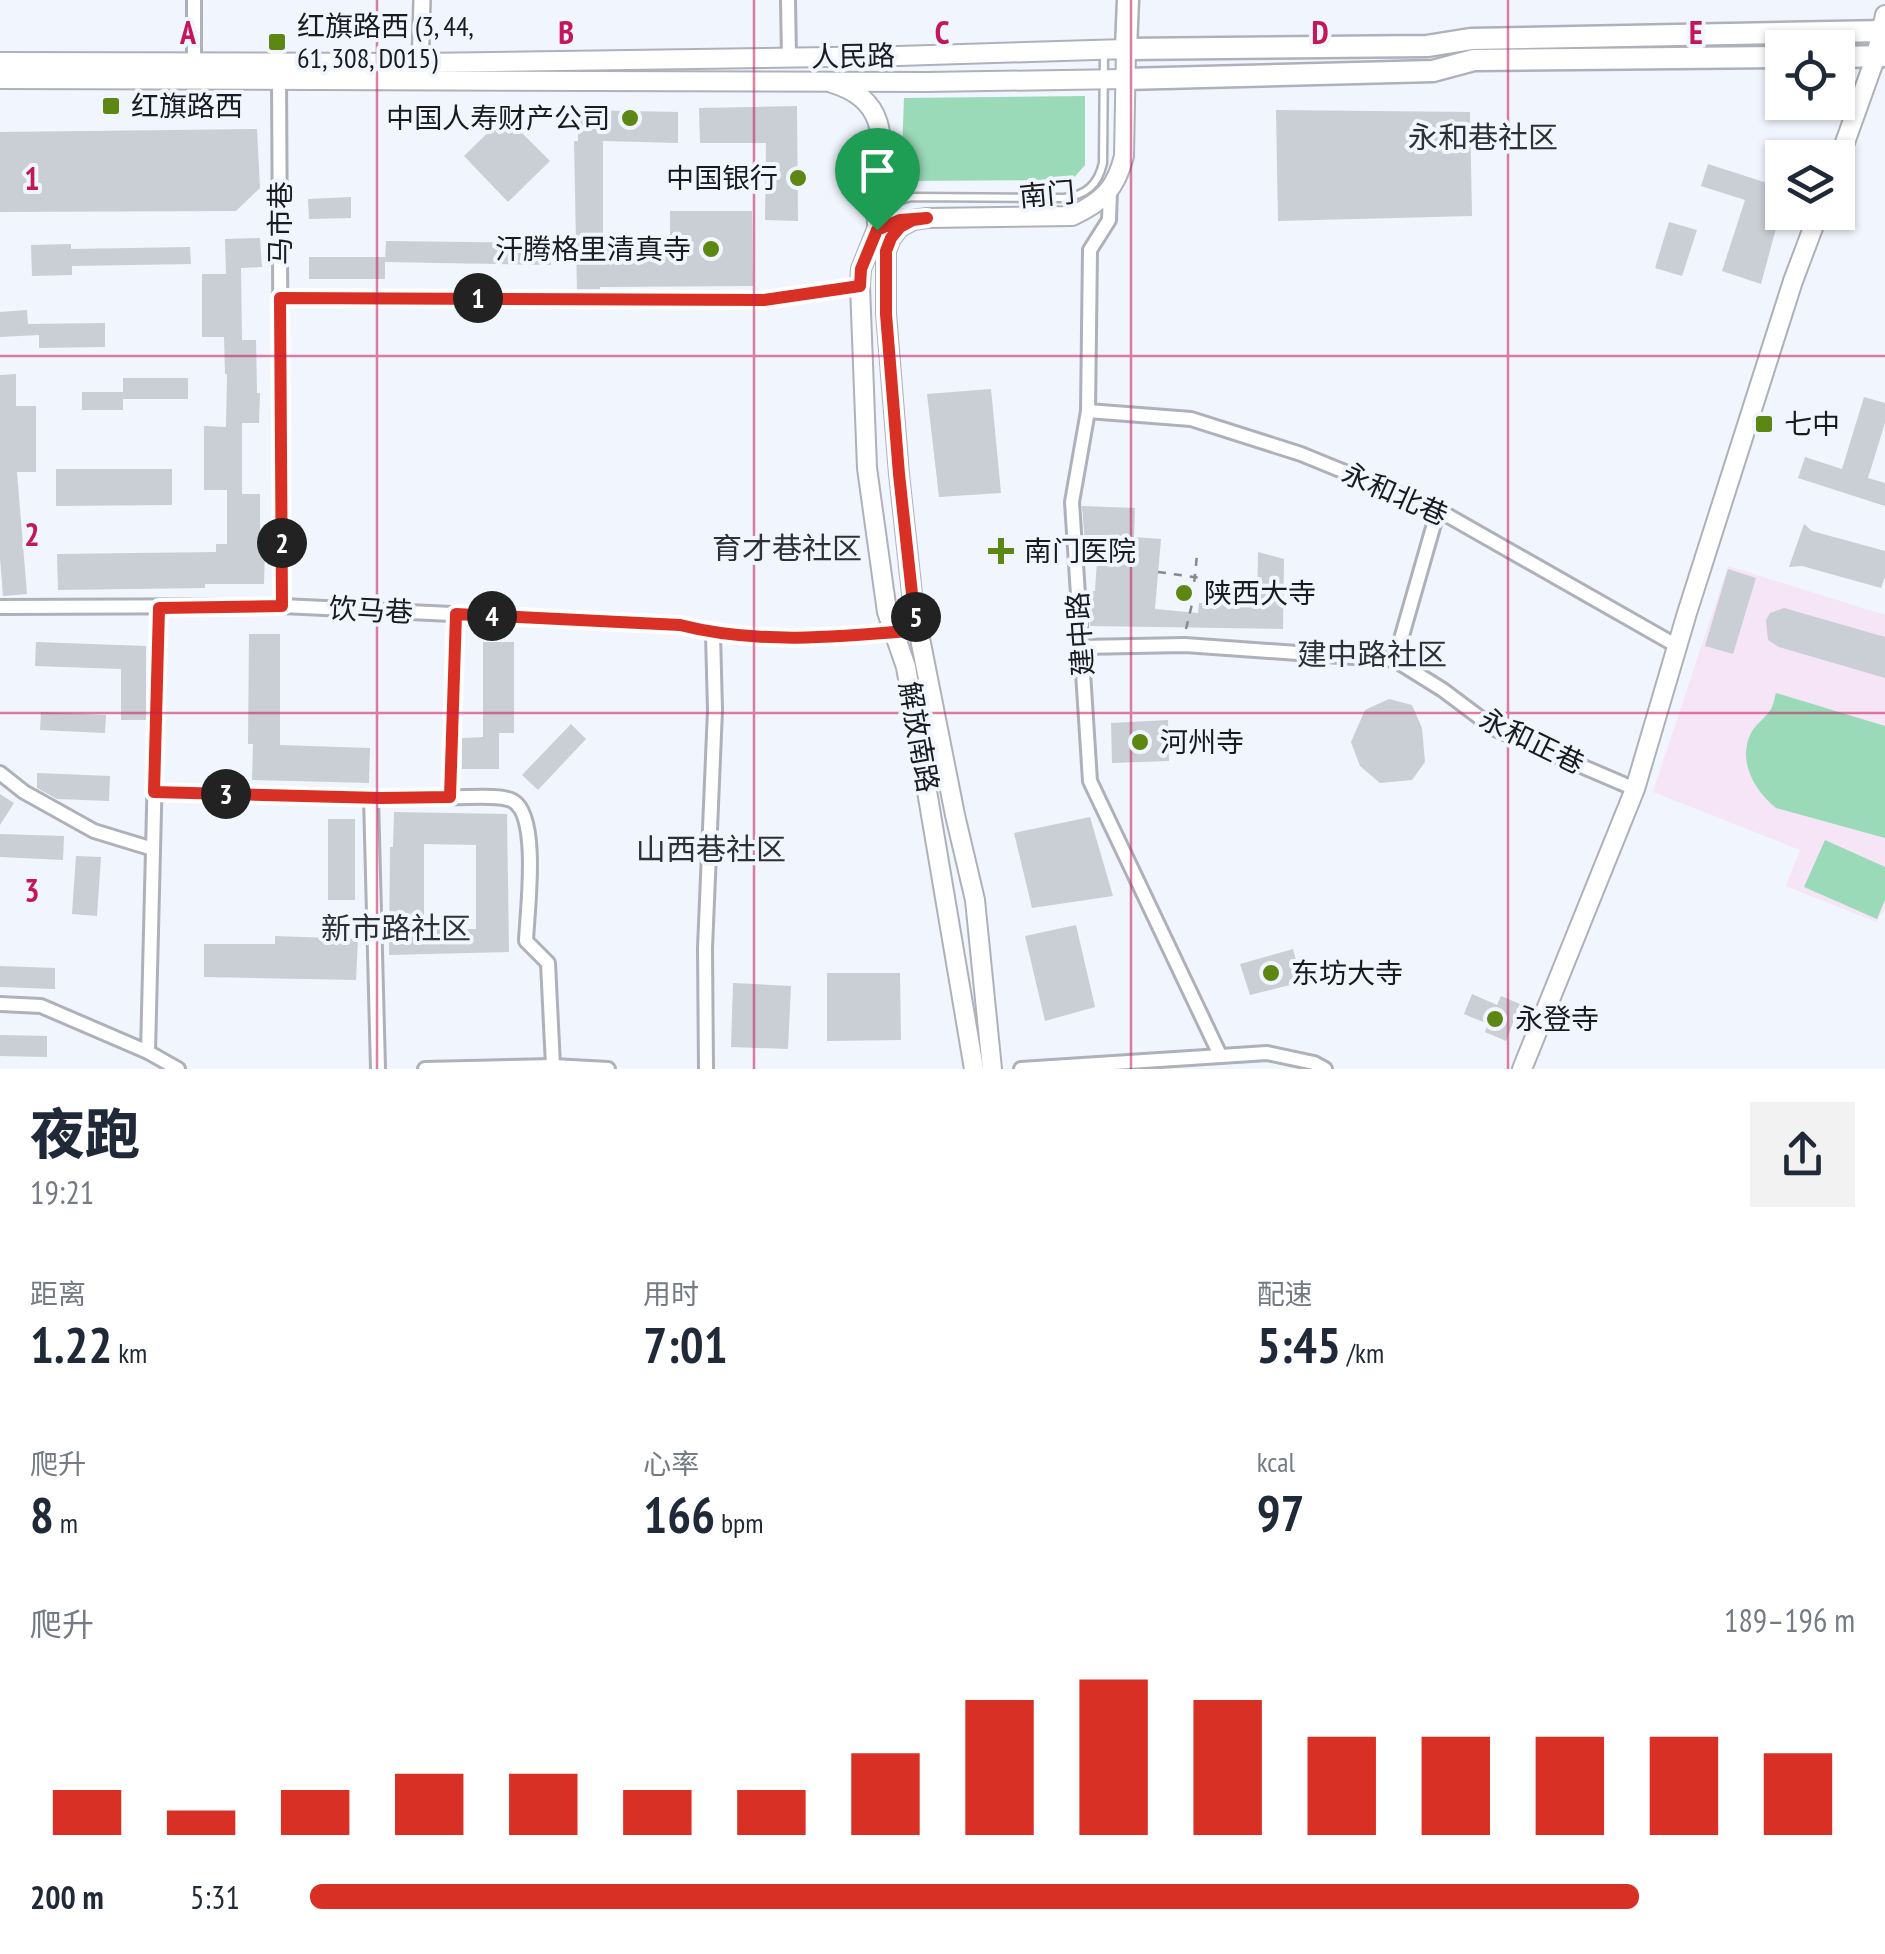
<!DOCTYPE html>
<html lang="zh">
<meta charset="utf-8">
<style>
:root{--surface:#fff;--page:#f2f2f3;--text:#1f2937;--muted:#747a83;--accent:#d93025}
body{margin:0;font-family:"PT Sans Narrow","Noto Sans SC",sans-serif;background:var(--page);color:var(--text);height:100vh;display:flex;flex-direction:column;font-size:38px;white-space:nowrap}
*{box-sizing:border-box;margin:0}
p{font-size:32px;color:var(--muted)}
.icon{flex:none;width:55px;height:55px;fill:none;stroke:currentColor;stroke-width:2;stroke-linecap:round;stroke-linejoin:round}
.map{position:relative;height:1069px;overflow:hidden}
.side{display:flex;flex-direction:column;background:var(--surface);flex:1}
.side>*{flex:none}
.tools{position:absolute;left:1765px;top:30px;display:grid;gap:20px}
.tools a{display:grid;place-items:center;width:90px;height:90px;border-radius:0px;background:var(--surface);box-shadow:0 2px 8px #0004;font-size:50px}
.pin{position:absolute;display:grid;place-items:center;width:85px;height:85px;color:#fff;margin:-102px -42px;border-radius:50% 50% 50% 0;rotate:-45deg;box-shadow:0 0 10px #0007}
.pin .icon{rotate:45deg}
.km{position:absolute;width:50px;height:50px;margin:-25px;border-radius:50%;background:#222;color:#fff;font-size:28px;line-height:50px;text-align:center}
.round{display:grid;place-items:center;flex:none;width:105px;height:105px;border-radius:0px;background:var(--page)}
.headline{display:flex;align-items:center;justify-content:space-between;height:170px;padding:0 30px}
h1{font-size:55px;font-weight:800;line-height:75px}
.metrics{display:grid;grid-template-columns:repeat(3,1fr);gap:15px;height:170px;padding:10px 30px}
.metrics div{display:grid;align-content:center}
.metrics b{font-size:50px;font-weight:800}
.metrics small{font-size:28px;font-weight:400}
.metrics p{font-size:28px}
.chart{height:280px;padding:20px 30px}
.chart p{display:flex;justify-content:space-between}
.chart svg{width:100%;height:180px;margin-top:10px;stroke:var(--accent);stroke-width:6}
ul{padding:0 30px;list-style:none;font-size:32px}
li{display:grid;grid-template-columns:160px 120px 1fr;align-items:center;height:75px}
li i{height:25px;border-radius:12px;background:var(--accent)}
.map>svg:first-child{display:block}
.education{fill:#f5e5f7}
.green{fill:#9adab8}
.building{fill:#caced5;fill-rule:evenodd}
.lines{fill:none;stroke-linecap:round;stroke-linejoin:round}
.service-casing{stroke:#aeb1b9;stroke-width:11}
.minor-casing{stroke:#aeb1b9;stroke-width:18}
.tertiary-casing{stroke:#aeb1b9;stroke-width:20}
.secondary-casing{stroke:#aeb1b9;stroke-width:22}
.primary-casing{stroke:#aeb1b9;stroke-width:25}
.path{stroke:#86898e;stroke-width:2.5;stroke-dasharray:8 8;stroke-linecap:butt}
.service{stroke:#fff;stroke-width:6}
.minor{stroke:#fff;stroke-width:12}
.tertiary{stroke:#fff;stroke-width:15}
.secondary{stroke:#fff;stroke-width:18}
.primary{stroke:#fff;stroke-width:20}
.route-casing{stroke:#fff;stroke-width:20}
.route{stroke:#d93025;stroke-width:12}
.grid{fill:none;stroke:#c2185b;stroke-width:2.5;stroke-opacity:0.55}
.poi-dot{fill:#5c8713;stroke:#f1f5fd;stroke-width:4}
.labels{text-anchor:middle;stroke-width:8;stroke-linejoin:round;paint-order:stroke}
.poi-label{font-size:28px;fill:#191b1e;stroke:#f1f5fd;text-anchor:start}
.street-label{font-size:28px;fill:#191b1e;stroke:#f1f5fd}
.neighbourhood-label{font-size:30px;fill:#2d3036;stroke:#f1f5fd}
.grid-label{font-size:32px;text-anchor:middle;font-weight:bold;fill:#c2185b;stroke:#f1f5fd;stroke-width:8;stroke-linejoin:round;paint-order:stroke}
</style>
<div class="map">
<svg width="1885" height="1069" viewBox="0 0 1885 1069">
<rect width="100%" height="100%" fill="#f1f5fd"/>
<path class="education" d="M1728 566 1885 615V908L1876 922 1786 886 1800 850 1653 792Z"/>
<g class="green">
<path d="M1085 96V165L1072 180 901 181 904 98Z"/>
<path d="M1776 693 1885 726V838L1776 808C1755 791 1738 763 1750 735 1755 724 1765 719 1771 709 1774 704 1774 699 1776 693Z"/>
<path d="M1825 840 1885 867V900L1877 919 1804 887Z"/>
</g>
<g class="building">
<path d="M797 106 798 221 765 220 766 143H700L699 108Z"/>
<path d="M578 110 678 112V143L603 141V244H670V211H752L753 286 600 287V292H577L574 141H578Z"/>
<path d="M1276 110 1470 112 1472 216 1278 221Z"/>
<path d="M505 116 550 161 508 202 464 156Z"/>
<path d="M257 129 260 188 236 211 0 212V132Z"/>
<path d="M1708 164 1782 188 1778 221 1761 284 1722 271 1745 200 1701 186Z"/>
<path d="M351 197V218L309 219 308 199Z"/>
<path d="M1669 222 1697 230 1682 276 1655 268Z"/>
<path d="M260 238 262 267 241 268 242 340H256L257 393H260L259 423H242V494H260V544H265L264 584H205V588L58 590 57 554 216 552V544H227V490H204V426L226 427 227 374H225L224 337H202V274H226L225 239Z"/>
<path d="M386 241 551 243V265L385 262Z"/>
<path d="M71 244V249L190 247 191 264 72 266V275L32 276 31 245Z"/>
<rect x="309" y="257" width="76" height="22"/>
<path d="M27 310 28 324 105 323V347L39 348V335L0 337V312Z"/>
<path d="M16 374V406H36V472H17L27 594 3 596 0 558V375Z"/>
<path d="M123 378H188V399H123V410H82V392H123Z"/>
<path d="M991 389 1001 493 939 497 927 394Z"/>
<path d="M1864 397 1885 403V423L1868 478 1885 483V506L1798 478 1805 457 1842 469Z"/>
<path d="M56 469H172V505L56 506Z"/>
<path d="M1082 506 1135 508 1134 537 1161 539 1155 609 1198 613 1199 603 1257 604 1258 552 1284 559 1283 629 1090 626 1088 591H1095L1098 545 1085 544Z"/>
<path d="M1804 524 1812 531 1885 551V577L1881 588 1802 566 1789 567Z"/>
<path d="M1728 569 1756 578 1733 654 1705 646Z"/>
<path d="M1784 608 1885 637V678L1779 647 1768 640 1766 620 1770 613Z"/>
<path d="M249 634H280V745L370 748 369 783 252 780 253 744H248Z"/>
<path d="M36 642 146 646V720H121V669L35 666Z"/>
<path d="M483 642H514V733H499V769H462V738L483 737Z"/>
<path d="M1389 699 1412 705 1422 728 1425 762 1412 780 1380 783 1360 766 1351 742 1365 710Z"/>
<path d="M41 712 106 715 105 733 40 730Z"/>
<path d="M1168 720 1169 761 1112 763 1111 723Z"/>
<path d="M571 724 586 739 538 790 522 775Z"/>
<path d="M37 773 110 776 109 801 57 799 37 788Z"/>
<path d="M0 794 14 803 0 825Z"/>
<path d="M394 812 507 814 509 952 389 955 390 847H393ZM424 844 476 845V929H424Z"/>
<path d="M1090 817 1113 896 1032 908 1014 833Z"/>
<rect x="328" y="819" width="27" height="81"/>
<path d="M0 834 64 836 63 860 0 857Z"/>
<path d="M76 856 101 857 97 916 72 914Z"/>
<path d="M1076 925 1095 1007 1045 1021 1025 936Z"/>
<path d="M275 936 358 939 356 980 204 977V944H275Z"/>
<path d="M1293 949 1302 982 1250 995 1240 964Z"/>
<path d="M0 966 55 968V989L0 987Z"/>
<path d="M827 973H900L901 1040 827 1041Z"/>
<path d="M733 983 791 986 788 1049 731 1047Z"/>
<path d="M1472 994 1497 1005 1501 996 1520 1004 1506 1041 1485 1032 1488 1024 1464 1014Z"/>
<path d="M0 1035 47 1036V1057L0 1056Z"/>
</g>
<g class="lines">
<g class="service-casing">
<g id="service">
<path d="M882 214 898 201 911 197 1064 198C1086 195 1098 185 1103 163L1104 51"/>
<path d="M282 298 765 300 858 286"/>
</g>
</g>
<g class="minor-casing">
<g id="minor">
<path d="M788 0 789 57"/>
<path d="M194 63V0"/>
<path d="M279 80 282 606"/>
<path d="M1110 190 1109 220 1090 250 1088 411 1072 502 1090 781 1220 1055"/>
<path d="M1088 411 1191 419 1301 454 1438 510 1677 646"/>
<path d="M0 607 282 606 681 625C758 645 840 638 919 629"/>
<path d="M1081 647 1185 645 1395 660 1443 690 1495 729 1635 789"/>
<path d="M1395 660 1438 510"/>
<path d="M0 773 24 792 94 831 153 849"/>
<path d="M155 792 371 797 378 1069"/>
<path d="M371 797H450L456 614"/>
<path d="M450 797C465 798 501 794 513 801 540 816 527 913 526 941L548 963 553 1066"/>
<path d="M0 1004 41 1006 148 1052 178 1069"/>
<path d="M148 1052 159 608"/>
<path d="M425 1069 553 1066 608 1069"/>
<path d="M706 1069 705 948 715 710 713 634"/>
<path d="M1021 1069 1267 1053 1314 1063 1325 1069"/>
</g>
</g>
<g class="tertiary-casing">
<path id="tertiary" d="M420 71 422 0"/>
</g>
<g class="secondary-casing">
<g id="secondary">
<path d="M0 62 421 63 898 56 1126 49 1124 156C1116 189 1102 202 1072 216L927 218 913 220 900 227 891 238 886 251V313L899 474 913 603 955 815 975 900 992 1069"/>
<path d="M0 79 927 82 1125 79"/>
<path d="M832 83C913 107 866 180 879 237"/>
<path d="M1838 162 1876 56 1885 15"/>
<path d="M877 229 861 269 860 286 867 468 887 612 906 667 974 1069"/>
<path d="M1522 1069 1635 789 1687 613 1793 281 1819 212"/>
</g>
</g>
<g class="primary-casing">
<g id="primary">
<path d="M1128 0 1126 49 1427 46 1471 39 1885 31"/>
<path d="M1838 57 1885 56"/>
<path d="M1125 79 1433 71 1474 60 1782 57"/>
</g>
</g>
<g class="path">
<path d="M1158 572 1237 583"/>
<path d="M1186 629 1192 604 1197 555"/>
</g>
<use href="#service" class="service"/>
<use href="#minor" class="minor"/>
<use href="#tertiary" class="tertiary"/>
<use href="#secondary" class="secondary"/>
<use href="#primary" class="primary"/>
</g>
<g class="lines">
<g class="route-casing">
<path id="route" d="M927 218 913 220 900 227 891 238 886 251V314L899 474 913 603 919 630C840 637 758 645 680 625L456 614 450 797 381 798 154 792 159 608 282 606 280 298 764 300 860 286 861 269 877 230 900 220Z"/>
</g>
<use href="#route" class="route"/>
</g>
<path class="grid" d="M377 0V1069M754 0V1069M1131 0V1069M1508 0V1069M0 356H1885M0 713H1885"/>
<g class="poi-dot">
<rect x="267" y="32" width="20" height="20" rx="5"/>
<rect x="101" y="96" width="20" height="20" rx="5"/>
<circle cx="630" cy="118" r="10"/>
<circle cx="798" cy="178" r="10"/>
<circle cx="711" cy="249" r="10"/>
<rect x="1754" y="414" width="20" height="20" rx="5"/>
<path d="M996 536h10v10h10v10h-10v10h-10v-10h-10v-10h10z"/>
<circle cx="1184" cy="593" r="10"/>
<circle cx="1140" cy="742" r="10"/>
<circle cx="1271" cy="973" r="10"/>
<circle cx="1495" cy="1019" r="10"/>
</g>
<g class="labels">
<g class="poi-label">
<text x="297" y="36">红旗路西 (3, 44,<tspan x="297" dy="32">61, 308, D015)</tspan></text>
<text x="131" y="116">红旗路西</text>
<text x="610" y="128" text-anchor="end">中国人寿财产公司</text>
<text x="778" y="188" text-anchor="end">中国银行</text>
<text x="691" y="259" text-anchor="end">汗腾格里清真寺</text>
<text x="1784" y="434">七中</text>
<text x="1024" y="561">南门医院</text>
<text x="1204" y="603">陕西大寺</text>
<text x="1160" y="752">河州寺</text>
<text x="1291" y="983">东坊大寺</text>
<text x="1515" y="1029">永登寺</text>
</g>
<g class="street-label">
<text transform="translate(853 56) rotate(-1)" y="10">人民路</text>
<text transform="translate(1047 194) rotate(-5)" y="10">南门</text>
<text transform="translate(280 223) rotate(-90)" y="10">马市巷</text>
<text transform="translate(1395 494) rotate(24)" y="10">永和北巷</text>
<text transform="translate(371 610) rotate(3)" y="10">饮马巷</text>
<text transform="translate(1080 634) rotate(-94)" y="10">建中路</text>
<text transform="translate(919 737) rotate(80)" y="10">解放南路</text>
<text transform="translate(1532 741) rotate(26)" y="10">永和正巷</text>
</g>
<g class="neighbourhood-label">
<text x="1483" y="148">永和巷社区</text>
<text x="787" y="559">育才巷社区</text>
<text x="1372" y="665">建中路社区</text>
<text x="711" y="860">山西巷社区</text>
<text x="396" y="939">新市路社区</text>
</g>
</g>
<g class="grid-label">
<text x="188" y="44">A</text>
<text x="566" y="44">B</text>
<text x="942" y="44">C</text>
<text x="1320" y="44">D</text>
<text x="1696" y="44">E</text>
<text x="32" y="190">1</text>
<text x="32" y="546">2</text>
<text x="32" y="902">3</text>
</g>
</svg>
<div class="tools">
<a><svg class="icon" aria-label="locate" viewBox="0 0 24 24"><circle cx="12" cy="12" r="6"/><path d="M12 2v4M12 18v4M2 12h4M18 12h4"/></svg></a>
<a><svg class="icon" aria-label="layers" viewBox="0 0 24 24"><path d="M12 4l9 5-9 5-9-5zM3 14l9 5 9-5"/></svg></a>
</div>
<div class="pin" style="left:877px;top:230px;background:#1e9e55"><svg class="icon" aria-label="arrive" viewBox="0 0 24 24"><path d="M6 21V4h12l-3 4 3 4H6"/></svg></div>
<b class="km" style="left:478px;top:298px">1</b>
<b class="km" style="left:282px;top:543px">2</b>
<b class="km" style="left:226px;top:794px">3</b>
<b class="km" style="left:492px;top:616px">4</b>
<b class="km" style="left:916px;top:617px">5</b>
</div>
<section class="side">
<div class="headline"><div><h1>夜跑</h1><p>19:21</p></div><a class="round"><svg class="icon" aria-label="share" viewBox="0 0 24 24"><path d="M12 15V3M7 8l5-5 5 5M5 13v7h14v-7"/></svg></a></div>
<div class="metrics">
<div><p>距离</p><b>1.22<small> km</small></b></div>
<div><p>用时</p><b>7:01</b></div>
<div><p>配速</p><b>5:45<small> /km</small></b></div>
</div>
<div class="metrics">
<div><p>爬升</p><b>8<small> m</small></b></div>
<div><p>心率</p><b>166<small> bpm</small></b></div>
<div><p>kcal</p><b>97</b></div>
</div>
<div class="chart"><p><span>爬升</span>189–196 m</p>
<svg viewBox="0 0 160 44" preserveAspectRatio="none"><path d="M5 44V33M15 44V38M25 44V33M35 44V29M45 44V29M55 44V33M65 44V33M75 44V24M85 44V11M95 44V6M105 44V11M115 44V20M125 44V20M135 44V20M145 44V20M155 44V24"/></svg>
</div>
<ul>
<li><b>200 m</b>5:31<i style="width:86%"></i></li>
</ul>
</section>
